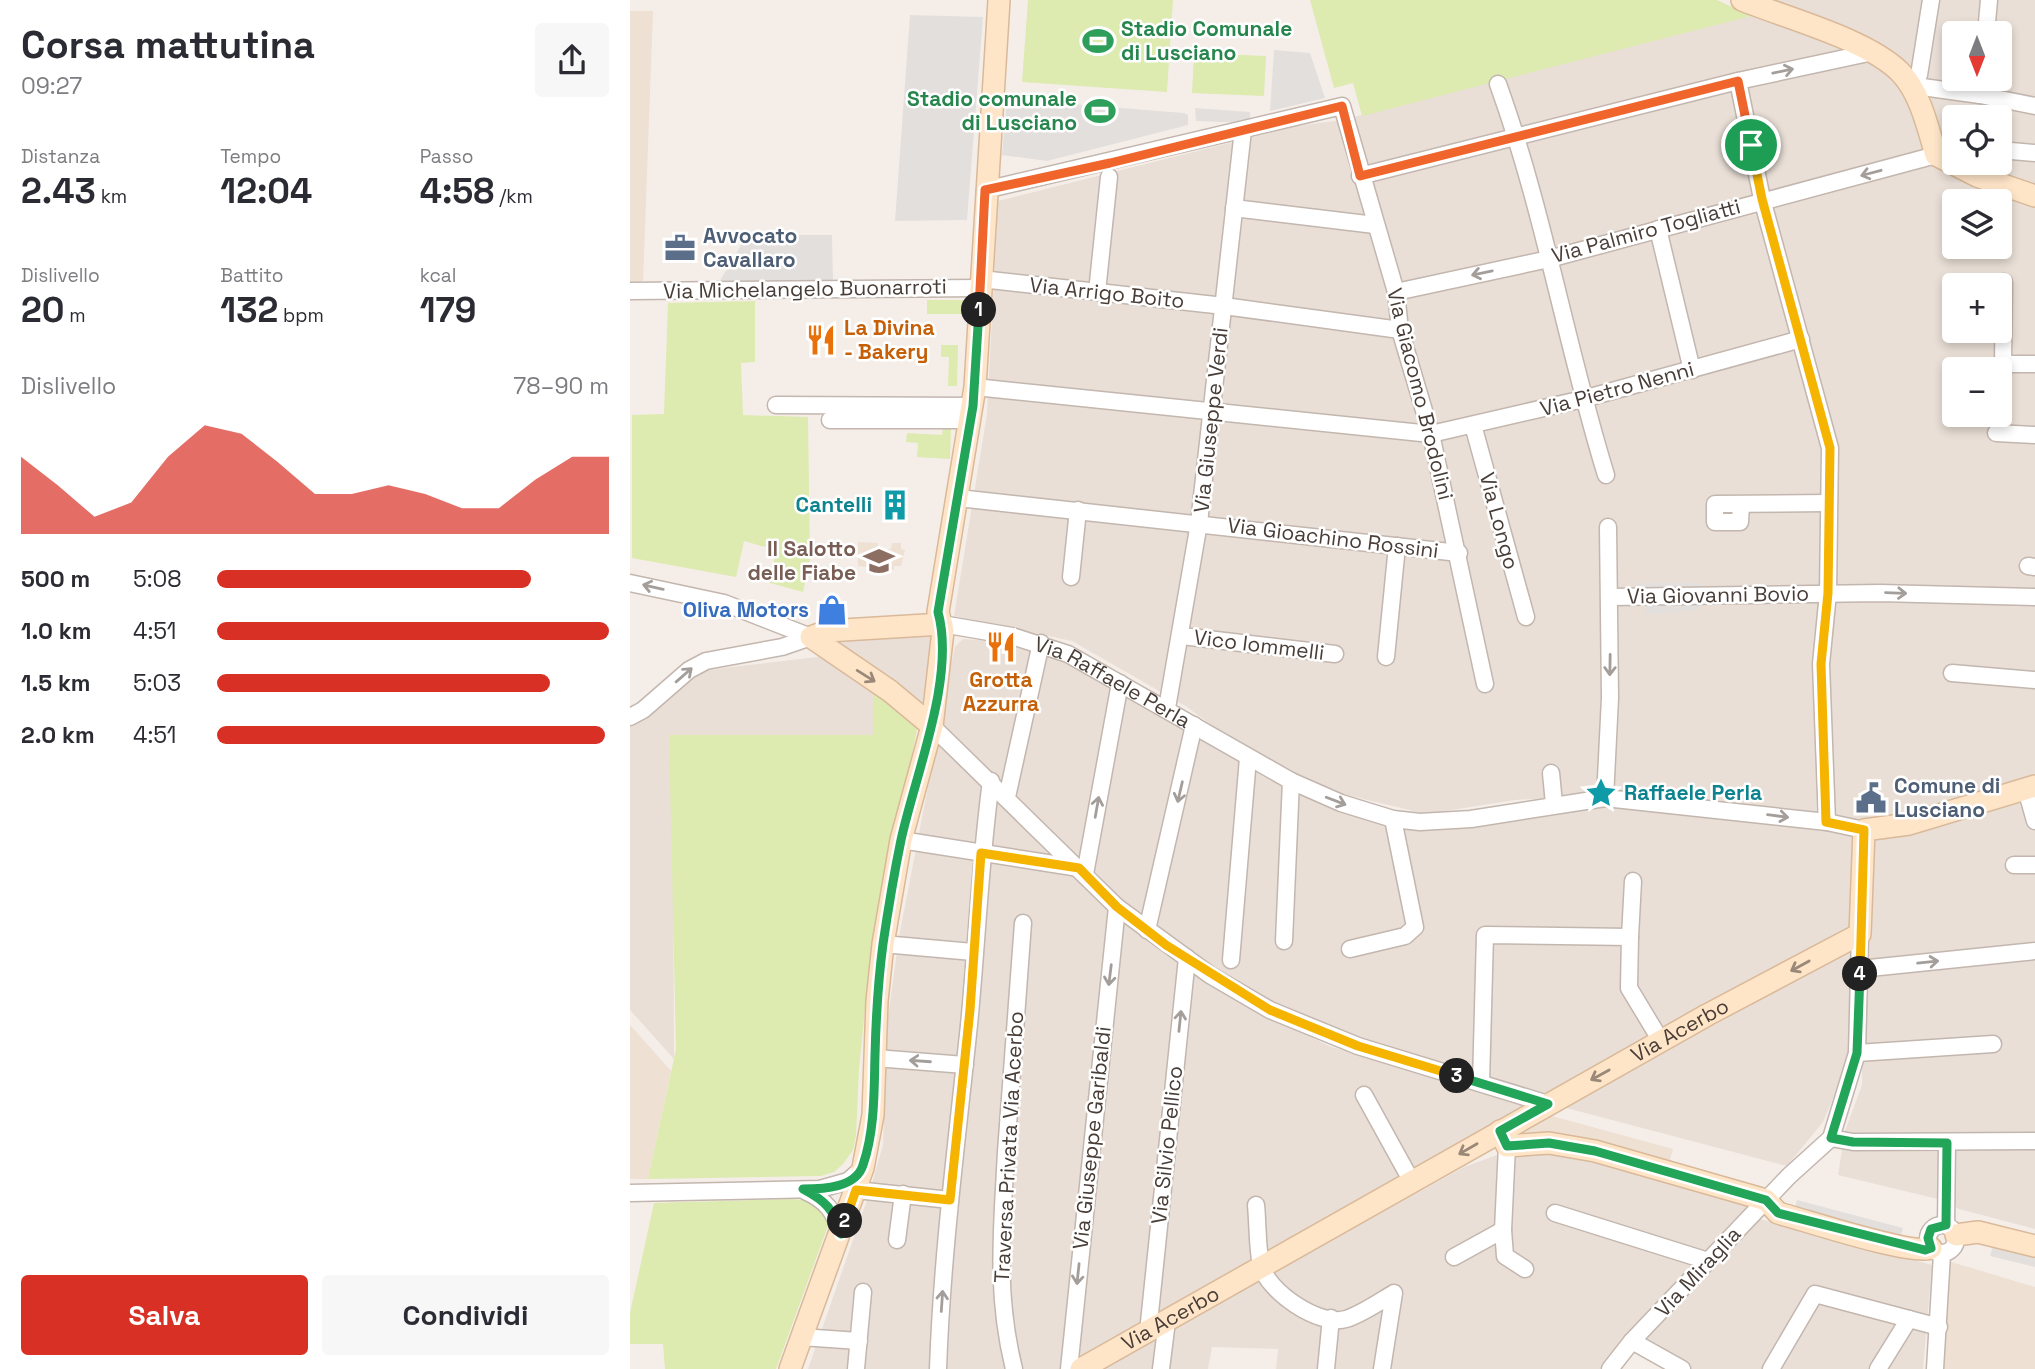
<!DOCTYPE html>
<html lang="it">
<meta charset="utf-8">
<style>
:root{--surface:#fff;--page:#f7f7f7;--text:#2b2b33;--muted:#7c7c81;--accent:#d93025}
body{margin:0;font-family:"Space Grotesk",sans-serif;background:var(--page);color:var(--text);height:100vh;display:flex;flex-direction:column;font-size:26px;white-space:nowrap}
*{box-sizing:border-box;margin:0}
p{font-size:23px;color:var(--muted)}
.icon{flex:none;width:38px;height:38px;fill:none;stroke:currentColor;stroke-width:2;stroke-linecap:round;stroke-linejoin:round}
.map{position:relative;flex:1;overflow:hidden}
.drawer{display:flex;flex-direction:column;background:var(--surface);width:630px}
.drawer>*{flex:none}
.needle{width:46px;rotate:180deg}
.controls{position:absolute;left:1312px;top:21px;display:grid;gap:14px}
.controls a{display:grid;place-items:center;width:70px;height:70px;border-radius:7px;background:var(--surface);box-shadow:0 4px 10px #0003;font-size:35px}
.pin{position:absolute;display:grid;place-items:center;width:60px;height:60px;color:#fff;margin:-30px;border:4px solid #fff;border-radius:50%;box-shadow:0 2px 7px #0007}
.km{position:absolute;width:35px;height:35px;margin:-18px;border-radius:50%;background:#222;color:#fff;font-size:19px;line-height:35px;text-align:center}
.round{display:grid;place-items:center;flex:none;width:74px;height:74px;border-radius:7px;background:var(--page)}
.head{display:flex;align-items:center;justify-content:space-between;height:119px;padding:0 21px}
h1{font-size:38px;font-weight:600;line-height:52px}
.stats{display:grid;grid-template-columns:repeat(3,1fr);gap:10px;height:119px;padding:7px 21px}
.stats div{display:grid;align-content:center}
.stats b{font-size:35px;font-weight:600}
.stats small{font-size:19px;font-weight:400}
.stats p{font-size:19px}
.chart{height:196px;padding:14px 21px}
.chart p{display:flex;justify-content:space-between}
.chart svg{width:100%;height:126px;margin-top:7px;fill:var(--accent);opacity:.7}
.primary-button{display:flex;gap:14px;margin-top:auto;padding:14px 21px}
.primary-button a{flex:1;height:80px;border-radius:7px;background:var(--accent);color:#fff;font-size:28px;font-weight:600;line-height:80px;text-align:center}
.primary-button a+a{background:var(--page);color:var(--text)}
ul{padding:0 21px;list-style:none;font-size:23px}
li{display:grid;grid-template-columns:112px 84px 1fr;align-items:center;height:52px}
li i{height:18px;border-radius:9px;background:var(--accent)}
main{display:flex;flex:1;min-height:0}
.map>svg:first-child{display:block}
.residential{fill:#e9dfd6;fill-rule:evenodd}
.education{fill:#eee0d2}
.green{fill:#ddeab0}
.parking{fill:#e3dfdd}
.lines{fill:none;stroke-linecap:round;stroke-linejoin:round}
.street-casing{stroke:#c3b6ae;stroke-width:19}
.secondary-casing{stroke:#d9b999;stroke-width:24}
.street{stroke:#fff;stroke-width:16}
.secondary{stroke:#ffe5c8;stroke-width:21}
.oneway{stroke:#a49e9b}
.oneway2{stroke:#9a8978}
.split-1-casing{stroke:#fff;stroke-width:14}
.split-2-casing{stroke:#fff;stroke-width:14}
.split-3-casing{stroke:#fff;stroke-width:14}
.split-4-casing{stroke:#fff;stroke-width:14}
.split-5-casing{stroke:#fff;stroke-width:14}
.split-1{stroke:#f0652b;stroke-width:9}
.split-2{stroke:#22a559;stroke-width:9}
.split-3{stroke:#f5b400;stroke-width:9}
.split-4{stroke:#22a559;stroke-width:9}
.split-5{stroke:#f5b400;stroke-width:9}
.labels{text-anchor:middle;stroke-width:5;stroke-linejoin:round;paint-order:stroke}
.leisure-label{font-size:21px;font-weight:bold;fill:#27864d;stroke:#fff;text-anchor:start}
.street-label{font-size:21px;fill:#483d37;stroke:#fff}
.service-label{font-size:21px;font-weight:bold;fill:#4e5e75;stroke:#fff;text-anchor:start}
.food-label{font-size:21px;font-weight:bold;fill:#c56008;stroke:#fff;text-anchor:start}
.culture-label{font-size:21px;font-weight:bold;fill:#0d838f;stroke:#fff;text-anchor:end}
.education-label{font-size:21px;font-weight:bold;fill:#785e54;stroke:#fff;text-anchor:end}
.shop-label{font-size:21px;font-weight:bold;fill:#366cbe;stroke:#fff;text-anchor:end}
</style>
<main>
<section class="drawer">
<div class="head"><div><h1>Corsa mattutina</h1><p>09:27</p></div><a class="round"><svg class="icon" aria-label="share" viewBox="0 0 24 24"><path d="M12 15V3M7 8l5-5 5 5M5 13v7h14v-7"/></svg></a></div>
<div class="stats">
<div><p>Distanza</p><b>2.43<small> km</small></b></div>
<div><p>Tempo</p><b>12:04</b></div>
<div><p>Passo</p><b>4:58<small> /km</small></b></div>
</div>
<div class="stats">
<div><p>Dislivello</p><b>20<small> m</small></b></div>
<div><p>Battito</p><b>132<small> bpm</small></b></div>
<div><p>kcal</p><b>179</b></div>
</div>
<div class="chart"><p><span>Dislivello</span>78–90 m</p>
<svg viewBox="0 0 160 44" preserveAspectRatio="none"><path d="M0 44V17L10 27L20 38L30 33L40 17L50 6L60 9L70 19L80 30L90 30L100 27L110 30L120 35L130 35L140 25L150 17L160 17V44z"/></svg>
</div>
<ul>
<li><b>500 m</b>5:08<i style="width:80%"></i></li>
<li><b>1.0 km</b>4:51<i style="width:100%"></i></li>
<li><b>1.5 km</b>5:03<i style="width:85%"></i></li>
<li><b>2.0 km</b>4:51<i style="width:99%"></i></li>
</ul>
<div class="primary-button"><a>Salva</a><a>Condividi</a></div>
</section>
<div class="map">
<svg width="1405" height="1369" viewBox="0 0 1405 1369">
<rect width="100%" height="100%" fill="#f5eee8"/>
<g class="residential">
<path d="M1122 0H1405V1229L1329 1209 1316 1201 1208 1175 1215 1131 1232 1085 1234 824 1219 818 1203 819 971 795 885 800 796 814 679 786 616 751 557 707 442 641 324 616 357 414 368 201 667 126 712 120 1120 16ZM1325 33H1370V79H1325ZM1325 117H1370V163H1325ZM1325 201H1370V247H1325ZM1325 285H1370V331H1325ZM1325 369H1370V415H1325Z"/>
<path d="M310 631 299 708 261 677 199 641Z"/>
<path d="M333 639 392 643 415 649 664 787 799 828 857 824 998 801 1224 829V936L921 1098 725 1039 636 999 562 955 487 902 307 725 325 647Z"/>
<path d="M195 656 243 686 244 735H39L43 842 44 1059 0 1010V724L27 709 69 671Z"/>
<path d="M308 735 474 900 624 1009 699 1046 902 1109 431 1369H178L238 1197 253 1145 258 1018 269 937Z"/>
<path d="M1224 943 1221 1056 1193 1122 1157 1166 925 1105Z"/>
<path d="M878 1151H925L1122 1203 970 1369H646L648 1349 582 1347 578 1369H535L540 1330 834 1167Z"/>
<path d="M1130 1219 1302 1265 1293 1369H1057L1013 1343 1067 1279Z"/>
<path d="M528 1338 524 1369H472Z"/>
</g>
<g class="education">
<path d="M0 11H23L13 281 0 282Z"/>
<path d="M228 542 248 543V549H261L262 543H271V549L275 550 271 566H264V570L228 566Z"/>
<path d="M0 1025 41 1071 18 1179H0Z"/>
<path d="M911 1113 1043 1149 1038 1167 881 1141 879 1131Z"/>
<path d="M1318 1261 1405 1287V1369H1310Z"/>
</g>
<g class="green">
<path d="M398 0H543L537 92 392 82Z"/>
<path d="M680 0H1087L1121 16 732 116 723 83 704 88Z"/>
<path d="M564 53 636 56 634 96 562 93Z"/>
<rect x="297" y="300" width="36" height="14"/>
<path d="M125 301V362L111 363 113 415 178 417 180 560 173 592 140 583 146 550 114 541 106 577 2 558V415L34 414 38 303Z"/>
<path d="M311 345H328L327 386H318L319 357H311Z"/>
<path d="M313 428H321L320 459 287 457 288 443 276 442 277 433 312 435Z"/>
<path d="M243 686 289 720 240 960 229 1069 226 1136 223 1150 213 1164 204 1172 191 1176 18 1179 46 1049 39 735H243Z"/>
<path d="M162 1199 185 1201 199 1223 146 1369H35L33 1344H0V1313L24 1203Z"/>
</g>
<g class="parking">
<path d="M280 15 353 17 337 220 265 221Z"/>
<path d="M644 50 680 53 695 98 640 111Z"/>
<path d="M377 99 554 113 558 115V125L417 161 372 155Z"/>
<path d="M565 108 620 112V123L566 121Z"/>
<path d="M117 235H202L203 281 88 284Z"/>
<rect x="1008" y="583" width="64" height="9"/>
<path d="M1070 598V610L1016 614 1015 601Z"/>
<path d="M1167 1200 1273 1228 1270 1239 1164 1211Z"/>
<path d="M1363 1246 1405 1256V1267L1360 1256Z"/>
</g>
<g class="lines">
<g class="street-casing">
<g id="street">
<path d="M1356 33 1359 0"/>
<path d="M1108 81 1132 199 1200 448 1198 593 1191 664 1197 822"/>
<path d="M868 84C914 211 936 346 976 475"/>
<path d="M1278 85 1289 75 1301 0"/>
<path d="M1278 85 1350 95 1352 79"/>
<path d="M1350 95 1405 106"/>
<path d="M1370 150 1405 153"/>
<path d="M730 176 1108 81 1243 52"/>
<path d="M355 190 712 106 766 292 770 330 801 434 855 684"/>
<path d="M604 208 745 225"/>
<path d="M1028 229 1062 370"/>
<path d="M351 279 594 306 770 330"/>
<path d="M1374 282 1373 364H1405"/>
<path d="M0 291 351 288"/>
<path d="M467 292 479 177"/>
<path d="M766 292 919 259 1306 155"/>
<path d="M345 387 801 434 953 399 1171 339"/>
<path d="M146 405 343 406"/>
<path d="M200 420H340"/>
<path d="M843 425 896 617"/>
<path d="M1366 433 1405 435"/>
<path d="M328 498 829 553"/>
<path d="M1111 504 1110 522H1085V504L1199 503"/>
<path d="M1398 566 1405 567"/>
<path d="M441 577 448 510"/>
<path d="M0 583 94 603 181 637"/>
<path d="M981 597 1250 593 1405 597"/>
<path id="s1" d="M312 624 382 636 438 654 661 781 711 803 763 819 790 822 841 819 975 798 1197 822 1234 830"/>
<path d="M552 636 705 654"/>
<path d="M756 657 767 546"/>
<path d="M1322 673 1405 680"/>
<path d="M537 708 569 523 613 130"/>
<path d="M0 717 13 710 59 670 76 661 152 647 181 637"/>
<path d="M302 726 487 907 580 975 640 1010 728 1046 918 1104"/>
<path d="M921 773 924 804"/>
<path d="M1396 789 1405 821"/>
<path d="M377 797 411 643"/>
<path d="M975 798 980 698 978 527"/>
<path d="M271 840 449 868"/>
<path d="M1384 865H1405"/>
<path d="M455 874 490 683"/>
<path d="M517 930 564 725"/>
<path d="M1000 937 1003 881"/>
<path d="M654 941 661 781"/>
<path d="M253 944 343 952"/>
<path d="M720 949 775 936 785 927 763 819"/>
<path d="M601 960 618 758"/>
<path d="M1230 969 1405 951"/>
<path d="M1227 1053 1363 1044"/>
<path d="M245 1058 335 1065"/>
<path d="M851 1083 855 935 1000 937 999 988 1031 1041"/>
<path d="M734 1095 782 1182"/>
<path d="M1201 1138 1223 1142 1405 1141"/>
<path d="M877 1146 873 1230 875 1256 895 1269"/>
<path d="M226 1190 320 1200"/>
<path d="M175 1191C197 1201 204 1211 211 1234"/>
<path d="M0 1193 190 1189 218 1181 233 1168"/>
<path d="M626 1205C628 1225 627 1246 631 1265 637 1291 689 1327 716 1319 732 1314 749 1302 764 1293L752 1369"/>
<path d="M925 1213 1078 1261"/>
<circle cx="1312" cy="1239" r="14"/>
<path d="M1316 1225 1317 1143"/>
<path d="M267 1240 273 1194"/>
<path d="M824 1257 873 1230"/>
<path d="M518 1332 557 958"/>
<path d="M171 1337 229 1341"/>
<path d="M1002 1341 1052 1369"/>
<path d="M226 1369 233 1292"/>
<path d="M308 1369C312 1254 327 1140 339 1025 347 943 350 862 361 781"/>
<path d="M384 1369C365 1292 372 1230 376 1152 381 1075 387 999 393 923"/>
<path d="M439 1369 487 907"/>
<path d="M531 1369 537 1321"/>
<path d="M696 1369 701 1318"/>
<path d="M980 1369 1002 1341 1159 1176 1201 1138 1227 1053 1230 934"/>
<path d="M1141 1369 1185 1294 1309 1327"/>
<path d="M1248 1369 1279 1319"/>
<path d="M1305 1369 1312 1254"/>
</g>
</g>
<g class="secondary-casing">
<g id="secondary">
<path d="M1112 0C1156 18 1237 39 1270 72 1290 92 1298 128 1306 155L1347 176 1405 196"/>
<path d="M302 726 260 691 181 637 197 631 312 624"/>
<path d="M870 1131 877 1146 919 1143 965 1151 1136 1200 1148 1213C1175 1220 1282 1256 1301 1248"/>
<path d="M1326 1235 1348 1232 1405 1246"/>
<path d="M160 1369 233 1168 243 1115 247 1001 253 944 271 840 302 726 313 631 308 612 345 387 369 0"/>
<path id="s2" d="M451 1369 1077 1015 1230 934 1234 830 1279 824 1405 786"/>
</g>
</g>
<use href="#street" class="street"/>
<use href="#secondary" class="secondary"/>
</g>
<defs><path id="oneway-shaft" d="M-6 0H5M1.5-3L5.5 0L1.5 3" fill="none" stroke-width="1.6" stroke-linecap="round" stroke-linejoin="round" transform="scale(1.75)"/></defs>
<g class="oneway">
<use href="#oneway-shaft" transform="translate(1153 71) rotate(-12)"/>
<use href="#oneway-shaft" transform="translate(1241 173) rotate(165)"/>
<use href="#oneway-shaft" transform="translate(852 273) rotate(168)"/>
<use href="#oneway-shaft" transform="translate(23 587) rotate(-167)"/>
<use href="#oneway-shaft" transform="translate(1266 593) rotate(2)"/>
<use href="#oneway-shaft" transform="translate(980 665) rotate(91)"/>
<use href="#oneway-shaft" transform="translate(54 675) rotate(-41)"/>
<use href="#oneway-shaft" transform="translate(550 792) rotate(103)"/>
<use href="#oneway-shaft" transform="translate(706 801) rotate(21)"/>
<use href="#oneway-shaft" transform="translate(467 807) rotate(-80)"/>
<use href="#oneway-shaft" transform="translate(1148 816) rotate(7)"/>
<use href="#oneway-shaft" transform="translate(1298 962) rotate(-6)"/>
<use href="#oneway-shaft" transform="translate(480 975) rotate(97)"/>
<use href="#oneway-shaft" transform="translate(550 1021) rotate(-84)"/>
<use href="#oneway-shaft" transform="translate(290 1061) rotate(-176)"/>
<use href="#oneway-shaft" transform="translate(448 1274) rotate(96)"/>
<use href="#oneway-shaft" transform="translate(312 1301) rotate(-86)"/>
</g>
<g class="oneway2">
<use href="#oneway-shaft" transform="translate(236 676) rotate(32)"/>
<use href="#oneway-shaft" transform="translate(1170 966) rotate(151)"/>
<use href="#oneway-shaft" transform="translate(970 1075) rotate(151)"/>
<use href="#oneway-shaft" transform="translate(838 1149) rotate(150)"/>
</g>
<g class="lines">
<g class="split-1-casing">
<path id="split-1" d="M349 310 355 190 480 163 712 106 730 176 1108 81 1121 145"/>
</g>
<g class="split-2-casing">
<path id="split-2" d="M215 1221 211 1234C204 1210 196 1201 173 1189 193 1189 226 1188 233 1165 245 1130 244 1091 245 1055 246 1018 248 981 253 944 258 910 264 874 271 840 285 775 326 677 308 612L343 406 349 310"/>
</g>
<g class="split-3-casing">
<path id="split-3" d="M215 1221 226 1190 320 1200 340 1010 351 853 449 868 487 907 536 945 640 1010 728 1046 827 1076"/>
</g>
<g class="split-4-casing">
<path id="split-4" d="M827 1076 918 1104 870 1131 877 1146 919 1143 965 1151 1136 1200 1148 1213 1295 1250 1301 1248 1298 1238 1301 1229 1316 1225 1317 1143 1223 1142 1201 1138 1227 1053 1230 974"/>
</g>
<g class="split-5-casing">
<path id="split-5" d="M1121 145 1132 199 1200 448 1198 593 1191 664 1196 822 1234 830 1230 974"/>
</g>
<use href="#split-1" class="split-1"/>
<use href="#split-2" class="split-2"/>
<use href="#split-3" class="split-3"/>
<use href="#split-4" class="split-4"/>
<use href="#split-5" class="split-5"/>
</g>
<defs>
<g id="stadium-bare" transform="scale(2.415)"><path d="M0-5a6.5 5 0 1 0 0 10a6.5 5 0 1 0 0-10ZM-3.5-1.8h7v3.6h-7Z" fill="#2e9e5b" stroke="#fff" stroke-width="2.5" paint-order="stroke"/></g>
<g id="office-bare" transform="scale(2.415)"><path d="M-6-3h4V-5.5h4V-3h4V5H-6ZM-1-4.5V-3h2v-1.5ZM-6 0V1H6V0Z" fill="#5c6f8a" stroke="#fff" stroke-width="2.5" paint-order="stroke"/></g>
<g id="restaurant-bare" transform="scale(2.415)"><path d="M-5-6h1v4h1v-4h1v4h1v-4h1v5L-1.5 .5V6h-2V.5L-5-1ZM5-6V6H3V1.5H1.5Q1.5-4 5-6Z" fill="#e8710a" stroke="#fff" stroke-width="2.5" paint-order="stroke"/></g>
<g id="building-bare" transform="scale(2.415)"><path d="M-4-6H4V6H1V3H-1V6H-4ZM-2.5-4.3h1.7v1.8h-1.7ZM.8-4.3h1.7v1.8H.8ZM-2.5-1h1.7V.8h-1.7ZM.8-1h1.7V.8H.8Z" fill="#0f9aa8" stroke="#fff" stroke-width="2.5" paint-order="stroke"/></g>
<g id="school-bare" transform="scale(2.415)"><path d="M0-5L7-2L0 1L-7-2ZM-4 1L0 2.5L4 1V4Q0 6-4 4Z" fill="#8d6e63" stroke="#fff" stroke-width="2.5" paint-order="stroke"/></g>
<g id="shop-bare" transform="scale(2.415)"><path d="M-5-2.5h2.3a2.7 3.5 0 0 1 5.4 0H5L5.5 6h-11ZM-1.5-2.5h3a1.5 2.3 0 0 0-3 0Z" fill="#3f7fe0" stroke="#fff" stroke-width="2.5" paint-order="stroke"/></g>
<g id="sight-bare" transform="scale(2.415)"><path d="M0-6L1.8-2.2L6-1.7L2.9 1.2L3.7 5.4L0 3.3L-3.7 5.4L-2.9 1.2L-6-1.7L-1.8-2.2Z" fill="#0f9aa8" stroke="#fff" stroke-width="2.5" paint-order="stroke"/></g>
<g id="civic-bare" transform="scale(2.415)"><path d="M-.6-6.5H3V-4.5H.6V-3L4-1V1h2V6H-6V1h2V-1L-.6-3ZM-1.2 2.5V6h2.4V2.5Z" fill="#5c6f8a" stroke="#fff" stroke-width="2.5" paint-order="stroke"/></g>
</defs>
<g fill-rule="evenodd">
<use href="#stadium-bare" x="468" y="41"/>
<use href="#stadium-bare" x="470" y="111"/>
<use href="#office-bare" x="50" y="248"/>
<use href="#restaurant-bare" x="191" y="340"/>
<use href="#building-bare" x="265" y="505"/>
<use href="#school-bare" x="249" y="561"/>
<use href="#shop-bare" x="202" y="610"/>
<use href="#restaurant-bare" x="371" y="647"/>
<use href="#sight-bare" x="971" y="793"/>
<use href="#civic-bare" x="1241" y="798"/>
</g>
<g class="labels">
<g class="leisure-label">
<text x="491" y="36">Stadio Comunale<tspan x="491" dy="24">di Lusciano</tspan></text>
<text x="447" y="106" text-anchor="end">Stadio comunale<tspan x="447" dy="24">di Lusciano</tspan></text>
</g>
<g class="street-label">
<text transform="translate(1016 231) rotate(-15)" y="7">Via Palmiro Togliatti</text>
<text transform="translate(175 289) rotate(-1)" y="7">Via Michelangelo Buonarroti</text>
<text transform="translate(477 293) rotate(6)" y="7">Via Arrigo Boito</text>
<text transform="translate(987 389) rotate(-15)" y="7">Via Pietro Nenni</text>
<text transform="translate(790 394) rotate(76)" y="7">Via Giacomo Brodolini</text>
<text transform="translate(581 420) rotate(-84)" y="7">Via Giuseppe Verdi</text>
<text transform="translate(869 521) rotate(75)" y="7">Via Longo</text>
<text transform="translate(703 538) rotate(7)" y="7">Via Gioachino Rossini</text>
<text transform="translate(1088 595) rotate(-1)" y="7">Via Giovanni Bovio</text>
<text transform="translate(629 645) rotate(7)" y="7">Vico Iommelli</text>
<text dy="7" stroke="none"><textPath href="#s1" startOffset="182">Via Raffaele Perla</textPath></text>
<text dy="7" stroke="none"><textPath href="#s2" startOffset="688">Via Acerbo</textPath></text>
<text transform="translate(462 1138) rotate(-84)" y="7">Via Giuseppe Garibaldi</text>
<text transform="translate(537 1145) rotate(-84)" y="7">Via Silvio Pellico</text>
<text transform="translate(379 1147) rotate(-87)" y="7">Traversa Privata Via Acerbo</text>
<text transform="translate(1068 1272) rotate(-47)" y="7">Via Miraglia</text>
<text dy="7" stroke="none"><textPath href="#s2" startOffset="103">Via Acerbo</textPath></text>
</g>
<g class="service-label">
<text x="73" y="243">Avvocato<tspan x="73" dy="24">Cavallaro</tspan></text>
<text x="1264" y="793">Comune di<tspan x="1264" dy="24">Lusciano</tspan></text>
</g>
<g class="food-label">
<text x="214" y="335">La Divina<tspan x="214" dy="24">- Bakery</tspan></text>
<text x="371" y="687" text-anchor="middle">Grotta<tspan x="371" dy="24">Azzurra</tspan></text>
</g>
<g class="culture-label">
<text x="242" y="512">Cantelli</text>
<text x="994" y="800" text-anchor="start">Raffaele Perla</text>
</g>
<g class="education-label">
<text x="226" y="556">Il Salotto<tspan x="226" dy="24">delle Fiabe</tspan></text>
</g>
<g class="shop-label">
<text x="179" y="617">Oliva Motors</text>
</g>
</g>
</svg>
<div class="controls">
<a><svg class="needle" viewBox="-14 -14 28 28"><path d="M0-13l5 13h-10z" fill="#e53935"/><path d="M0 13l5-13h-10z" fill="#7c7c81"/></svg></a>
<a><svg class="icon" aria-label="locate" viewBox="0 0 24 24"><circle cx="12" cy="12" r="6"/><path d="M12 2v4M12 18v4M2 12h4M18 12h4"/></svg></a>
<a><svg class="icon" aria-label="layers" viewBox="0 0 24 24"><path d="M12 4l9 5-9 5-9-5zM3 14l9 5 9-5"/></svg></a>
<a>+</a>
<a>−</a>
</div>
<div class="pin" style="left:1121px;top:145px;background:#1e9e55"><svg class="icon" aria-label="arrive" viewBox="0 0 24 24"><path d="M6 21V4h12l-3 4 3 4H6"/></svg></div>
<b class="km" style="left:349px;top:310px">1</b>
<b class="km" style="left:215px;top:1221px">2</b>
<b class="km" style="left:827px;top:1076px">3</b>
<b class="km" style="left:1230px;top:974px">4</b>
</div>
</main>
